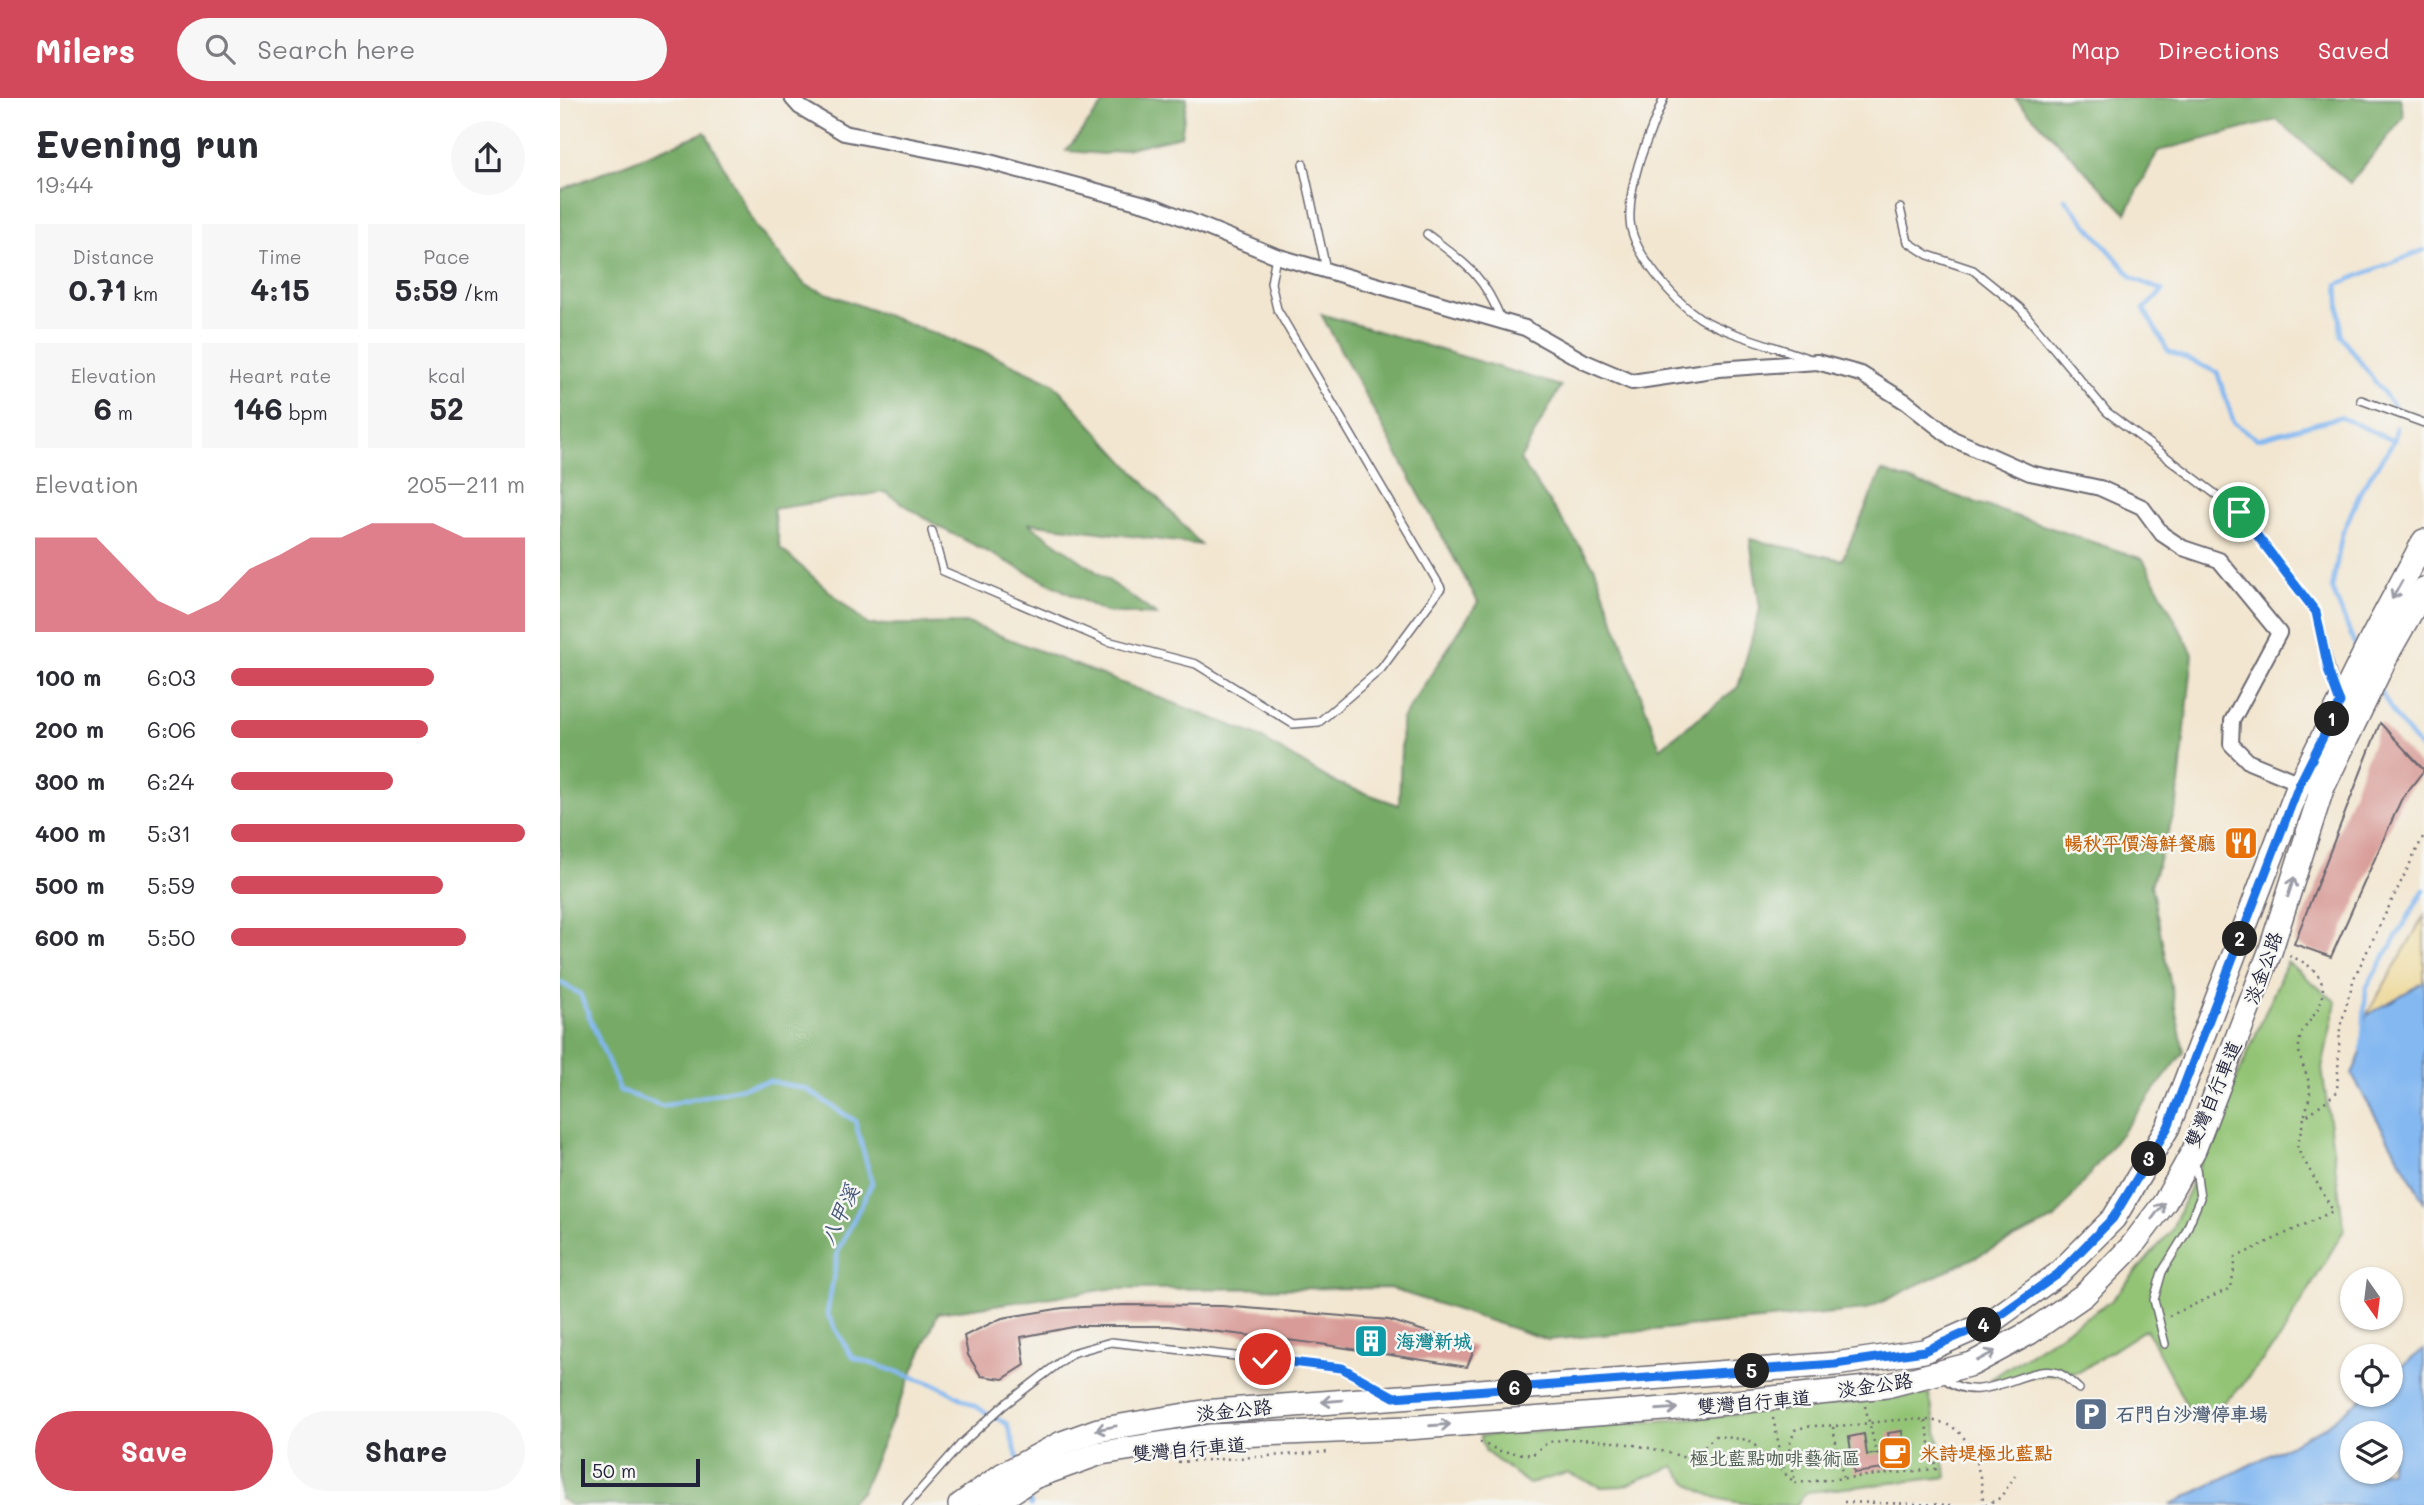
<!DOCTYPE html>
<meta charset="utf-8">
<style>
:root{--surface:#fff;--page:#f7f7f7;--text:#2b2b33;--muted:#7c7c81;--accent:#d1495b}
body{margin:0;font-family:Mali,"LXGW WenKai TC",sans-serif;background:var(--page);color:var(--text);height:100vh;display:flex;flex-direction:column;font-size:26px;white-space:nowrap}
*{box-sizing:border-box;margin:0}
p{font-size:23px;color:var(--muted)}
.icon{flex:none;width:38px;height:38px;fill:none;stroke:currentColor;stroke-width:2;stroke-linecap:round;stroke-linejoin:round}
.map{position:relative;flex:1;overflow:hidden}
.details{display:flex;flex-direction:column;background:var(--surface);width:560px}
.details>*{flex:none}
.needle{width:46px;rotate:166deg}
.buttons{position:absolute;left:1780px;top:1169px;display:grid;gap:14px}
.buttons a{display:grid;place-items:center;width:63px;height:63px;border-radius:50%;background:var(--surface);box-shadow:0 2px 5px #0004;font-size:35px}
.scale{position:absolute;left:21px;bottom:18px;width:119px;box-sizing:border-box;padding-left:7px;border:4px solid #22223b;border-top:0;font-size:19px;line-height:24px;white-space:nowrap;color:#22223b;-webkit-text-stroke:5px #f6f6f2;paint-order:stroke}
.pin{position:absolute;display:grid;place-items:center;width:60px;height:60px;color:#fff;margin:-30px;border:4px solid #fff;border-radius:50%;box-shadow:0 2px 7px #0007}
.km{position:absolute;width:35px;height:35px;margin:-18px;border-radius:50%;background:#222;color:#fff;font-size:19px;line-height:35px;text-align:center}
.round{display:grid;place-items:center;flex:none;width:74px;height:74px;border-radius:37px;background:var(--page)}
.headline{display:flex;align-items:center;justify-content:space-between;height:119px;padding:0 35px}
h1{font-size:38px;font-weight:700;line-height:52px}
.stats{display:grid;grid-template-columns:repeat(3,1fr);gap:10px;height:119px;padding:7px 35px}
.stats div{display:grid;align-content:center;border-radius:0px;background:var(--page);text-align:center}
.stats b{font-size:30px;font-weight:700}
.stats small{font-size:19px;font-weight:400}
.stats p{font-size:19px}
.chart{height:196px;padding:14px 35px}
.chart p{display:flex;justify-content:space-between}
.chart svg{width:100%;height:126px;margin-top:7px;fill:var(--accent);opacity:.7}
.cta{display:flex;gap:14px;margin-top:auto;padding:14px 35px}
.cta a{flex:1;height:80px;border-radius:42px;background:var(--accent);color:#fff;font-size:28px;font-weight:700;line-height:80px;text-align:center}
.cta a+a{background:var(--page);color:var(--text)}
ul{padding:0 35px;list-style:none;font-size:23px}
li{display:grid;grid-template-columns:112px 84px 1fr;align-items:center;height:52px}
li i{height:18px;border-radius:9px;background:var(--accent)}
header{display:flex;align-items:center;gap:42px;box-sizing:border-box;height:98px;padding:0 35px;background:var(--accent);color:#fff}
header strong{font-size:33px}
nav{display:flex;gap:38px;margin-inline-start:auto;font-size:24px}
.search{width:490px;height:63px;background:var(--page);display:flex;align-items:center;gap:18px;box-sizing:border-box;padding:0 24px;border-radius:38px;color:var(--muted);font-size:26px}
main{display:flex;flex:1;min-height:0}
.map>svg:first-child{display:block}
.green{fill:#93c474;stroke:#5a7358;stroke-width:2}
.forest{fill:#76aa66;stroke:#4c6650;stroke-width:2}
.sand{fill:#eeda9e;stroke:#887e6c;stroke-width:2}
.water{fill:#83b8f1;stroke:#526d96;stroke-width:2;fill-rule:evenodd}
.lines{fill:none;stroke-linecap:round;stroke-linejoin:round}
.stream{stroke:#83b8f1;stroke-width:4.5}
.building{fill:#d89b97}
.service-casing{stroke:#6b676f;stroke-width:10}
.minor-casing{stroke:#6b676f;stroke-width:18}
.primary-casing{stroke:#6b676f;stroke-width:26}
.path{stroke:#6b676f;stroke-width:2.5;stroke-dasharray:2 5;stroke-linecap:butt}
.service{stroke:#fff;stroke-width:7}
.minor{stroke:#fff;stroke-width:14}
.primary{stroke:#fff;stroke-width:23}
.oneway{stroke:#9c9ca7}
.route-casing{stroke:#fff;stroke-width:14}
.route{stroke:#1a73e8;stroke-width:9}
.labels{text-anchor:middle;stroke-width:5;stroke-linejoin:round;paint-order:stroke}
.food-label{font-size:19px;font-weight:bold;fill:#c56008;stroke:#f6f6f2;text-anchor:end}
.street-label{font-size:19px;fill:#22223b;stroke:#f6f6f2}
.culture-label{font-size:19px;font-weight:bold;fill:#0d838f;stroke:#f6f6f2;text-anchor:start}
.service-label{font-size:19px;font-weight:bold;fill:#4e5e75;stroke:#f6f6f2;text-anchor:start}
.park-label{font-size:19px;fill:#4a5b4f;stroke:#f6f6f2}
.water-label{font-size:21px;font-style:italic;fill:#44567b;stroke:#f6f6f2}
</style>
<header>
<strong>Milers</strong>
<div class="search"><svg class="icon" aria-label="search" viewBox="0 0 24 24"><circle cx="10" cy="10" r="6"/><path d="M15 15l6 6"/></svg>Search here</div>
<nav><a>Map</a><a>Directions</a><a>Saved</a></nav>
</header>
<main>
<section class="details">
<div class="headline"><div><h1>Evening run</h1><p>19:44</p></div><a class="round"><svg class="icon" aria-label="share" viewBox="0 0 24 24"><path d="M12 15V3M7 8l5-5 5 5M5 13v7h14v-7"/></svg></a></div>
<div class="stats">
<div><p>Distance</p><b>0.71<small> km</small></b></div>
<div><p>Time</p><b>4:15</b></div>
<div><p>Pace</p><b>5:59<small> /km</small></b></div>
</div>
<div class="stats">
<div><p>Elevation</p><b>6<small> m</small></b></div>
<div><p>Heart rate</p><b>146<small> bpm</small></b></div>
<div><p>kcal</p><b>52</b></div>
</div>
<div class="chart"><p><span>Elevation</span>205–211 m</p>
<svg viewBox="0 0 160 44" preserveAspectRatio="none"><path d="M0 44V11L10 11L20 11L30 22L40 33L50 38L60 33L70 22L80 17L90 11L100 11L110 6L120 6L130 6L140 11L150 11L160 11V44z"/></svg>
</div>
<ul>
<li><b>100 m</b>6:03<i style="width:69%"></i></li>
<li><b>200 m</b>6:06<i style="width:67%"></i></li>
<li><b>300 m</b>6:24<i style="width:55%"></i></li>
<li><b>400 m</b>5:31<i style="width:100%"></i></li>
<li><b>500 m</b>5:59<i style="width:72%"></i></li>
<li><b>600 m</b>5:50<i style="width:80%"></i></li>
</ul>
<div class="cta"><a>Save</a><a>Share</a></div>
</section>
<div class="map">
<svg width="1864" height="1407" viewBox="0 0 1864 1407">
<rect width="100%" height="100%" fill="#f6f6f2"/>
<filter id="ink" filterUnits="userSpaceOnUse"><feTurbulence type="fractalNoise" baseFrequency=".0143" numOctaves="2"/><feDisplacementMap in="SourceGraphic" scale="14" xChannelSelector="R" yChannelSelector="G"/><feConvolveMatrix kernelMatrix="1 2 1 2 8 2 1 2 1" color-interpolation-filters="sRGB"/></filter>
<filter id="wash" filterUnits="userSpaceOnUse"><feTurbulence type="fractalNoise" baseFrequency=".00686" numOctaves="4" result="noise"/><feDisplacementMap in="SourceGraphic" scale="28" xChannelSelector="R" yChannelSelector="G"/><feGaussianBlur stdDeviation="1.57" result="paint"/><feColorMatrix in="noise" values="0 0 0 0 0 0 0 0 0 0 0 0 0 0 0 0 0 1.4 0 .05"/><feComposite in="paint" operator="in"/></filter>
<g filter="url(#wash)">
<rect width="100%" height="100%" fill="#f2e6d0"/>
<g class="green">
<path d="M1727 864 1776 904 1762 970 1784 1132 1720 1241 1675 1295 1636 1325 1586 1231 1519 1274 1429 1282 1551 1203 1611 1133Z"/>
<path d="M1369 1296 1387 1379 1247 1394 1236 1407C1187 1407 1138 1407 1114 1368L1063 1388 1041 1389 1007 1375 969 1386 926 1354 920 1338 1214 1313Z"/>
</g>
<g class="forest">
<path d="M548 0H627L621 38 544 56 506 53Z"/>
<path d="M1455 0H1840L1844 19 1790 85 1717 22 1598 53 1566 115Z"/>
<path d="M145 34 196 129 245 187 437 259 493 285 641 447 468 425 597 517 545 514 377 428 325 394 213 411 220 450 308 527 408 525 696 637 774 684 839 707 842 621 918 504 761 216 1001 288 960 362 1035 470 1100 650 1178 589 1200 511 1190 441 1282 462 1322 373 1583 461 1633 556 1617 706 1591 787 1624 954 1495 1121 1305 1212 988 1242 829 1190 549 1191 378 1215 302 1393 287 1407H11L0 1401V92Z"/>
</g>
<path class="sand" d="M1864 818V884L1806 918Z"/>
<g class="water">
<path d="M1864 884V1104L1792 977 1802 952 1806 918Z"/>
<path d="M1864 1251V1407H1610L1763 1330 1806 1297H1830L1831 1277ZM1792 1335H1830V1374H1792Z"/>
</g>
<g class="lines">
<g class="stream">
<path d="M1505 101 1573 180 1603 193 1584 211 1608 253 1657 274 1674 325 1697 341 1780 319 1834 343"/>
<path d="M1838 314 1781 238 1778 186 1864 152"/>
<path d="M1797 552 1772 491 1782 436 1802 390 1834 343 1836 329"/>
<path d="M1819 590 1834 617 1864 655"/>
<path d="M0 884 20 896 60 993 103 1008 209 983 246 991 295 1023 312 1085 278 1153 267 1216 292 1259 377 1287 447 1326 458 1361"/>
<path d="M1802 952 1806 890 1864 792"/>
<path d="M467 1393 471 1407"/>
</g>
</g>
<g id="blocks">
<g class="building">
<path d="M1820 625 1864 672 1841 702 1771 859 1734 846Z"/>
<path d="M564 1207 662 1208 829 1222 915 1249 907 1269 760 1246 609 1228H518L461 1239 465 1267 443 1281 421 1278 408 1257 404 1238 442 1220 503 1210Z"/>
<path d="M1342 1333 1347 1368 1294 1375 1289 1339 1304 1336 1307 1357 1331 1354 1328 1335Z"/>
</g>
</g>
</g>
<g filter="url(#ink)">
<use href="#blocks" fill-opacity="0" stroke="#6b676f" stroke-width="2"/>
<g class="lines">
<g class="service-casing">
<g id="service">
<path d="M1104 0C1089 37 1068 81 1070 123 1072 154 1114 203 1140 220 1164 235 1221 250 1250 261"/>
<path d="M743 66 766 171"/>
<path d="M1340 110 1348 144 1368 157 1413 172 1460 210 1547 314 1679 414 1756 514 1777 597"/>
<path d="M867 136C906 166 923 176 942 223"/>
<path d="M1801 302 1864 325"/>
<path d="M372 433 383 473 547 543 636 566 733 626 759 624 821 571 881 490 717 211 711 185 716 158"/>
<path d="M1605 1246 1594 1202 1602 1174 1624 1138 1640 1100 1635 1063"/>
<path d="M1383 1279C1420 1313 1464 1265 1498 1275 1505 1277 1513 1286 1519 1291"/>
<path d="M347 1407 401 1346 443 1308 512 1255 551 1244 782 1270 823 1293"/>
</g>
</g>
<g class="minor-casing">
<path id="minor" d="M232 0 240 9 284 35 422 62 596 109 716 158 965 230 1025 264 1072 284 1159 271 1257 264 1301 276 1346 304 1393 341 1470 375 1540 390 1582 409 1602 436 1623 450 1659 462 1719 535 1672 623 1671 646 1689 664 1747 688"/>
</g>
<g class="primary-casing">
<g id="primary">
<path d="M400 1407 442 1377 502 1345 538 1332 643 1314 1275 1266 1364 1253 1432 1223 1498 1176 1554 1120 1608 1029 1739 687 1811 542 1864 443"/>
<path d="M432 1407 474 1379 541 1355 650 1338 847 1330 1118 1310 1326 1288 1412 1266 1469 1235 1524 1197 1571 1149 1605 1104 1634 1052 1710 854 1762 691 1830 551 1864 491"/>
</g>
</g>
<g class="path">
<path d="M1729 858C1754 866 1774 886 1756 914 1748 927 1738 934 1739 952 1740 966 1750 979 1750 993 1750 1001 1746 1012 1744 1020"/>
<path d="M1609 1218 1671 1190 1676 1159 1773 1113 1737 1050 1744 1020 1777 994 1780 930 1794 880 1864 737"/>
<path d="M1305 1308 1317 1356"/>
<path d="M1213 1320 1225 1375"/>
<path d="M1365 1323 1376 1371 1235 1385 1229 1348 1235 1332C1253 1325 1276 1329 1295 1327 1320 1324 1369 1315 1392 1329 1415 1343 1423 1383 1423 1407"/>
<path d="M1273 1329 1283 1380"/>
<path d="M920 1344 940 1353 972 1357C977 1353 984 1346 990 1344 1022 1335 1097 1349 1128 1361L1156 1338 1189 1342 1235 1385"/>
<path d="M618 1364 769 1354"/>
<path d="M1284 1404 1392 1407"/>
<path d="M1425 1407 1440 1400 1455 1378"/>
</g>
<use href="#service" class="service"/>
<use href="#minor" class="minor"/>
<use href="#primary" class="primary"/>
</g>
<defs><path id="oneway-shaft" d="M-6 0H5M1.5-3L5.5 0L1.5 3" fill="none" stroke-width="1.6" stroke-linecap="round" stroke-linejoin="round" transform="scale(1.75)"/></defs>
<g class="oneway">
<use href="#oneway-shaft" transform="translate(1837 492) rotate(119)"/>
<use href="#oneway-shaft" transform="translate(1731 789) rotate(-72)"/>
<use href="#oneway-shaft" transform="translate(1598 1113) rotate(-53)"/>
<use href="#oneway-shaft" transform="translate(1426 1258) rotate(-28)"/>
<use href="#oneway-shaft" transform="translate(772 1303) rotate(175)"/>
<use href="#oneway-shaft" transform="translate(1107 1311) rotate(-4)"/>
<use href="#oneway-shaft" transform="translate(880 1327) rotate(-4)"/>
<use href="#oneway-shaft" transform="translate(546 1330) rotate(169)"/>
</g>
</g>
<g class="lines" filter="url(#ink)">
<g class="route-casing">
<path id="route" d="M705 1261 782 1270 834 1299 1275 1266 1364 1253 1432 1223 1498 1176 1553 1120 1608 1029 1739 687 1780 605 1769 575 1756 514 1679 414"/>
</g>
<use href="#route" class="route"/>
</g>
<defs>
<g id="restaurant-square" transform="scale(1.75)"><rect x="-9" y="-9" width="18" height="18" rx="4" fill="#e8710a" stroke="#f6f6f2"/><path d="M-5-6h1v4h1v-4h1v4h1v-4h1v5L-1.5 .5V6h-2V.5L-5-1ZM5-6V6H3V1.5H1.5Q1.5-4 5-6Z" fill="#fff"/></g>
<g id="building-square" transform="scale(1.75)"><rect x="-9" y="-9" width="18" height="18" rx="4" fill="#0f9aa8" stroke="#f6f6f2"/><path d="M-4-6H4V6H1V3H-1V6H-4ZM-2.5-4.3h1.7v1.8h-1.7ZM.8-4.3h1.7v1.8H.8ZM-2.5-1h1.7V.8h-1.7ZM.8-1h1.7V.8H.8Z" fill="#fff"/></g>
<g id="parking-square" transform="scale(1.75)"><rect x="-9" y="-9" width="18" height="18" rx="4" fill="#5c6f8a" stroke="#f6f6f2"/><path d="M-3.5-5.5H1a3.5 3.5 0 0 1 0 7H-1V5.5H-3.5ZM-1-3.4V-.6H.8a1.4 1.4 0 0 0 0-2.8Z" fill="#fff"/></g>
<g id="cafe-square" transform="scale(1.75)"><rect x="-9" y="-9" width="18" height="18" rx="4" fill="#e8710a" stroke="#f6f6f2"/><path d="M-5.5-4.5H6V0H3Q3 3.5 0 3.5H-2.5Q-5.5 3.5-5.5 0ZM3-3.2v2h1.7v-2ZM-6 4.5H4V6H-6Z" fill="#fff"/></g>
</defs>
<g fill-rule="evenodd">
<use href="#restaurant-square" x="1681" y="745"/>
<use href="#building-square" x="811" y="1243"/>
<use href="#parking-square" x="1531" y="1316"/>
<use href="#cafe-square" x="1335" y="1355"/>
</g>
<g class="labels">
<g class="food-label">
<text x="1656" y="752">暢秋平價海鮮餐廳</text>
<text x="1360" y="1362" text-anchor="start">米詩堤極北藍點</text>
</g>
<g class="street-label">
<text transform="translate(1703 870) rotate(-70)" y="7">淡金公路</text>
<text transform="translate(1653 996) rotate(-67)" y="7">雙灣自行車道</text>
<text transform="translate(1315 1287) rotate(-8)" y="7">淡金公路</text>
<text transform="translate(1194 1304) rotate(-5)" y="7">雙灣自行車道</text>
<text transform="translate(674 1312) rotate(-6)" y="7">淡金公路</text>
<text transform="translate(629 1351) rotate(-5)" y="7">雙灣自行車道</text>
</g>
<g class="culture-label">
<text x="836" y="1250">海灣新城</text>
</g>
<g class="service-label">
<text x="1556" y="1323">石門白沙灣停車場</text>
</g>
<g class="park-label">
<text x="1215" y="1367">極北藍點咖啡藝術區</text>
</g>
<g class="water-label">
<text transform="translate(280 1117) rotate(-65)" y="7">八甲溪</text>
</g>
</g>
</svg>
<div class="buttons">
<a><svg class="needle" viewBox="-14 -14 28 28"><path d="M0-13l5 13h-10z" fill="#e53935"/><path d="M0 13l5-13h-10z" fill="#7c7c81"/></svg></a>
<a><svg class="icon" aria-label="locate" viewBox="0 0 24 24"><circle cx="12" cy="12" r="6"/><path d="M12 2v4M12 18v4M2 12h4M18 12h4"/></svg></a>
<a><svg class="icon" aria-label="layers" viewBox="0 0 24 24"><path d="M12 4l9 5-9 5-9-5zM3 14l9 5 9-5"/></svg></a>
</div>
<div class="scale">50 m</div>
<div class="pin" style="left:1679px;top:414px;background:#1e9e55"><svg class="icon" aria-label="arrive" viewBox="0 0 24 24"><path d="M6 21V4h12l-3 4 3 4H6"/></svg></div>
<div class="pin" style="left:705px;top:1261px;background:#d93025"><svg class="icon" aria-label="check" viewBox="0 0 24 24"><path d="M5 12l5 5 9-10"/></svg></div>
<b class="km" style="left:1772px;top:621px">1</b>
<b class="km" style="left:1680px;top:841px">2</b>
<b class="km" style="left:1589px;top:1061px">3</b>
<b class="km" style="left:1424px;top:1227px">4</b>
<b class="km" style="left:1192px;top:1273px">5</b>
<b class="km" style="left:955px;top:1290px">6</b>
</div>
</main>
